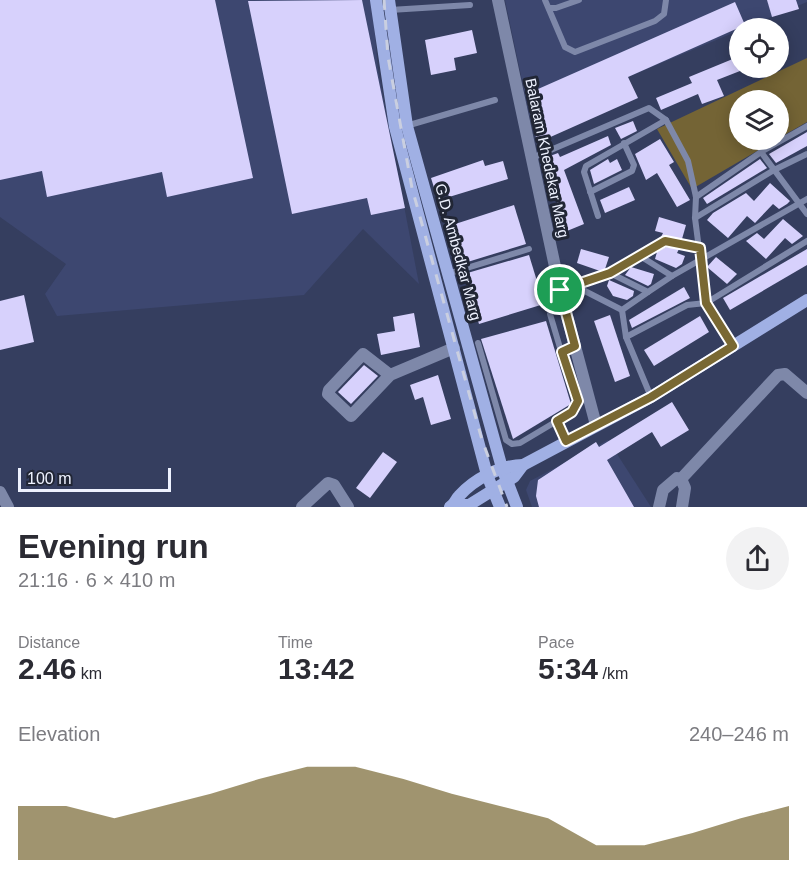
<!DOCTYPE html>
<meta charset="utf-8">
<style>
:root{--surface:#fff;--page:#f2f2f3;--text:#2b2b33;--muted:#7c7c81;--accent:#796833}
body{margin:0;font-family:Helvetica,sans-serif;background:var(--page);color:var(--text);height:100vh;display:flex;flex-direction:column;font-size:22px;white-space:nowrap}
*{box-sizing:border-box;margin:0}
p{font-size:20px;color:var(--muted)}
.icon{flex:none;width:33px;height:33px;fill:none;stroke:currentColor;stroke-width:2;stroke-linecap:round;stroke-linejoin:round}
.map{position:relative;height:507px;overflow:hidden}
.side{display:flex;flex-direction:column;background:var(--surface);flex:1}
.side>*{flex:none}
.fabs{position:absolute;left:729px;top:18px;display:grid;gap:12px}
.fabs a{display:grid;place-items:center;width:60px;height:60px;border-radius:50%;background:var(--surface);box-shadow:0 3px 15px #0003;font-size:30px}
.scale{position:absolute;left:18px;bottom:15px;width:153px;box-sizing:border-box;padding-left:6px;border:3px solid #eef2ff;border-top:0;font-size:16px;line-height:21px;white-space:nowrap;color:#eef2ff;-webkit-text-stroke:4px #212635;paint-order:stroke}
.pin{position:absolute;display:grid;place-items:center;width:51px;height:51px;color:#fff;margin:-26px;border:3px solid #fff;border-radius:50%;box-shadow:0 2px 6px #0007}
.round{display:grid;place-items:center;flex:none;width:63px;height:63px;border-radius:32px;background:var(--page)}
.overview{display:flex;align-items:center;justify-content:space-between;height:102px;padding:0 18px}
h1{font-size:33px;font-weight:700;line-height:45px}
.metrics{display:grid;grid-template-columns:repeat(3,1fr);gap:9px;height:102px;padding:6px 18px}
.metrics div{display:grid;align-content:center}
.metrics b{font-size:30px;font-weight:700}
.metrics small{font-size:16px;font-weight:400}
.metrics p{font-size:16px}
.chart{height:168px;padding:12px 18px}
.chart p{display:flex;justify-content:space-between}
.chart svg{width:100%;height:108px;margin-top:6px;fill:var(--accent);opacity:.7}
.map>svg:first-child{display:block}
.built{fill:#3d4770}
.green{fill:#746435}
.building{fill:#d7d1fc}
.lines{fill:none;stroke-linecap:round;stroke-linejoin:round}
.lane{stroke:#7e88a9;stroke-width:6}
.street{stroke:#7e88a9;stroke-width:12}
.secondary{stroke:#a0b0e4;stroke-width:12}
.rail{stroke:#cacfe0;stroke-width:3;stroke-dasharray:10 10;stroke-linecap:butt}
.route-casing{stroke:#fff;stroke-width:12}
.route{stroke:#796833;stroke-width:8}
.labels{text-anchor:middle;stroke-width:6;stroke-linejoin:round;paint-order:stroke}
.street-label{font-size:15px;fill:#eef2ff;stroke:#212635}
</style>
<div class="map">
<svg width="807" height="507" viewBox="0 0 807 507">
<rect width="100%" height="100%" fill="#353e5f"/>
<g class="built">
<path d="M0 0H372L378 70 419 284 363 229 304 295 57 316 45 294 66 264 0 217Z"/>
<path d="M505 0H807V2L530 118Z"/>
<path d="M608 440 651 507H532L526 490 530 481Z"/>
</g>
<path class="green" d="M807 58V122L779 138 778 100H740V140H776L692 189 657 129Z"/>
<g class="building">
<path d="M0 0H215L253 178 167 197 162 172 47 197 42 171 0 180Z"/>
<path d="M362 0 405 208 371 215 367 198 292 214 248 1Z"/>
<path d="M767 0H796L799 9 772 17Z"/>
<path d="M735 2 745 25 628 77 638 98 537 143 535 132 544 127 529 93Z"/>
<path d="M472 30 477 53 454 58 456 70 431 75 425 40Z"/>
<path d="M740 56V71L717 80 724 96 702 104 698 94 661 110 656 98 692 83 689 77Z"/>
<path d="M633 121 637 131 621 139 615 128Z"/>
<path d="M807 132V146L776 163 769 154Z"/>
<path d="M608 136 611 145 564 170 584 224 567 231 542 159 558 153 560 157Z"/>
<path d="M660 139 674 162 669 165 690 200 677 207 657 173 646 180 635 154Z"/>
<path d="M608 159 610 163 617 159 622 170 594 184 590 170Z"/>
<path d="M760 159 767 168 707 204 703 198Z"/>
<path d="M483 160 485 166 503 161 508 179 449 197 447 190 436 194 431 178Z"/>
<path d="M770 183 790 201 787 204 779 209 773 204 755 223 747 216 728 238 707 220 713 213 746 193 754 201Z"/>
<path d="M629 187 635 200 605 213 600 200Z"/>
<path d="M514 205 526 244 461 264 449 226Z"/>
<path d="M659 217 686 225 682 239 661 237 663 233 655 231Z"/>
<path d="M783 219 803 236 792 244 785 238 766 259 746 241 757 233 764 239Z"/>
<path d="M666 247 679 249 677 253 685 256 682 264 676 268 655 259 657 252Z"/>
<path d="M581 249 609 257 605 269 600 271 577 263Z"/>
<path d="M807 249V265L730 310 723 298Z"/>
<path d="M529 255 544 304 479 324 464 274Z"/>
<path d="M716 257 737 274 727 284 707 267Z"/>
<path d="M631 267 654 274 651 284 648 286 625 275Z"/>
<path d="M609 280 634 291 633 296 627 300 613 296 607 286Z"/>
<path d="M684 287 690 298 632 328 629 320Z"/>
<path d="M24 295 34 342 0 350V301Z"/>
<path d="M414 313 420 347 381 355 377 334 395 331 393 317Z"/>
<path d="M610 315 630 376 615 382 594 321Z"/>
<path d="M700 316 709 332 654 366 644 350Z"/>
<path d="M546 321 571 404 513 439 481 339Z"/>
<path d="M364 365 378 376 351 404 338 392Z"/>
<path d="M438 375 451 419 431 425 423 397 415 400 410 385Z"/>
<path d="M672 402 689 430 661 447 652 432 607 460 634 507H539L536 496 538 480 596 442 599 447Z"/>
<path d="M383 452 397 462 370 498 356 488Z"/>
</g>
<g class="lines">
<g class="lane">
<path d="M545 0 565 47 575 52 655 21 664 14 666 0"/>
<path d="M549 8H556L579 0"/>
<path d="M390 10 470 5"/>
<path d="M406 126 495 100"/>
<path d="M807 126 761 152 807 214"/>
<path d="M532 158 649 108 666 120 688 161 696 197 695 218 706 303 733 346"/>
<path d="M590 192 632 171 634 165 624 143"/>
<path d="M696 197 761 152"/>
<path d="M598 216 584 172 586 166 666 120"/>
<path d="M695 218 774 170 807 154"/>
<path d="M610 273 640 256"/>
<path d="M447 274 529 249"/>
<path d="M672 276 807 199"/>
<path d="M575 286 622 310 648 292"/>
<path d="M560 290 610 273 648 292 672 276 640 256 665 241 700 248"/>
<path d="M622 310 626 337 651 397"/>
<path d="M626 337 687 305 706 303 807 241"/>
<path d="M478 343 506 440 512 444 520 443 572 412 577 405 550 314"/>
<path d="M557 421 566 441"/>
</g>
<g class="street">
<path d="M498 0 560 290 596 425"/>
<path d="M390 375 363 354 329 390 328 394 351 416 390 375 454 348"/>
<path d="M681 479 778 375 785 374 807 393"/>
<path d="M0 492 8 507"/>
<path d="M302 507 328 483 334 485 348 507"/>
<path d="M659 507 663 490 677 478 681 479 685 488 682 507"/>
</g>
<g class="secondary">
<path d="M376 0 395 127 487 475 500 507"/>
<path d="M389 0 407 126 502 468 517 507"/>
<path d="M454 505H469L514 477 523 465"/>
<path d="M450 507C455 504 455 500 459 496 474 479 501 465 523 465L651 397 807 300"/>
</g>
<path class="rail" d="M384 0 388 57 412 188 482 440 507 507"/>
</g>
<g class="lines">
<g class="route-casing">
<path id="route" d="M665 241 700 248 706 303 733 346 651 397 566 441 557 421 572 412 578 401 562 352 575 346 560 290 610 273Z"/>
</g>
<use href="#route" class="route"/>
</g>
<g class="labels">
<g class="street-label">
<text transform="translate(547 158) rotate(78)" y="5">Balaram Khedekar Marg</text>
<text transform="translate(458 252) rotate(75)" y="5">G.D. Ambedkar Marg</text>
</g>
</g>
</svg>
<div class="fabs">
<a><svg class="icon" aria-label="locate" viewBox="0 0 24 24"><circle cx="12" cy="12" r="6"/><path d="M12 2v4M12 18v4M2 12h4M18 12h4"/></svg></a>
<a><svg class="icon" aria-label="layers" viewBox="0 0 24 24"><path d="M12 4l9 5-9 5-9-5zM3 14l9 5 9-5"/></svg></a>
</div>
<div class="scale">100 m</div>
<div class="pin" style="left:560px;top:290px;background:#1e9e55"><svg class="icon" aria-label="arrive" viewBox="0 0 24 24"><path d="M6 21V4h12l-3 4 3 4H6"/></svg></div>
</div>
<section class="side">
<div class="overview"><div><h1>Evening run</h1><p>21:16 · 6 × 410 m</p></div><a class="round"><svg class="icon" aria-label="share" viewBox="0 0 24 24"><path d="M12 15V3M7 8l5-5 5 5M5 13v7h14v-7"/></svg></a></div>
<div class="metrics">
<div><p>Distance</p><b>2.46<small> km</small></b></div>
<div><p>Time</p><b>13:42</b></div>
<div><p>Pace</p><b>5:34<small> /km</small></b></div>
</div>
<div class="chart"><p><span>Elevation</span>240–246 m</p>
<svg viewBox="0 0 160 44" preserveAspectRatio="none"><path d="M0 44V22L10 22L20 27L30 22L40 17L50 11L60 6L70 6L80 11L90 17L100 22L110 27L120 38L130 38L140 33L150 27L160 22V44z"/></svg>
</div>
</section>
